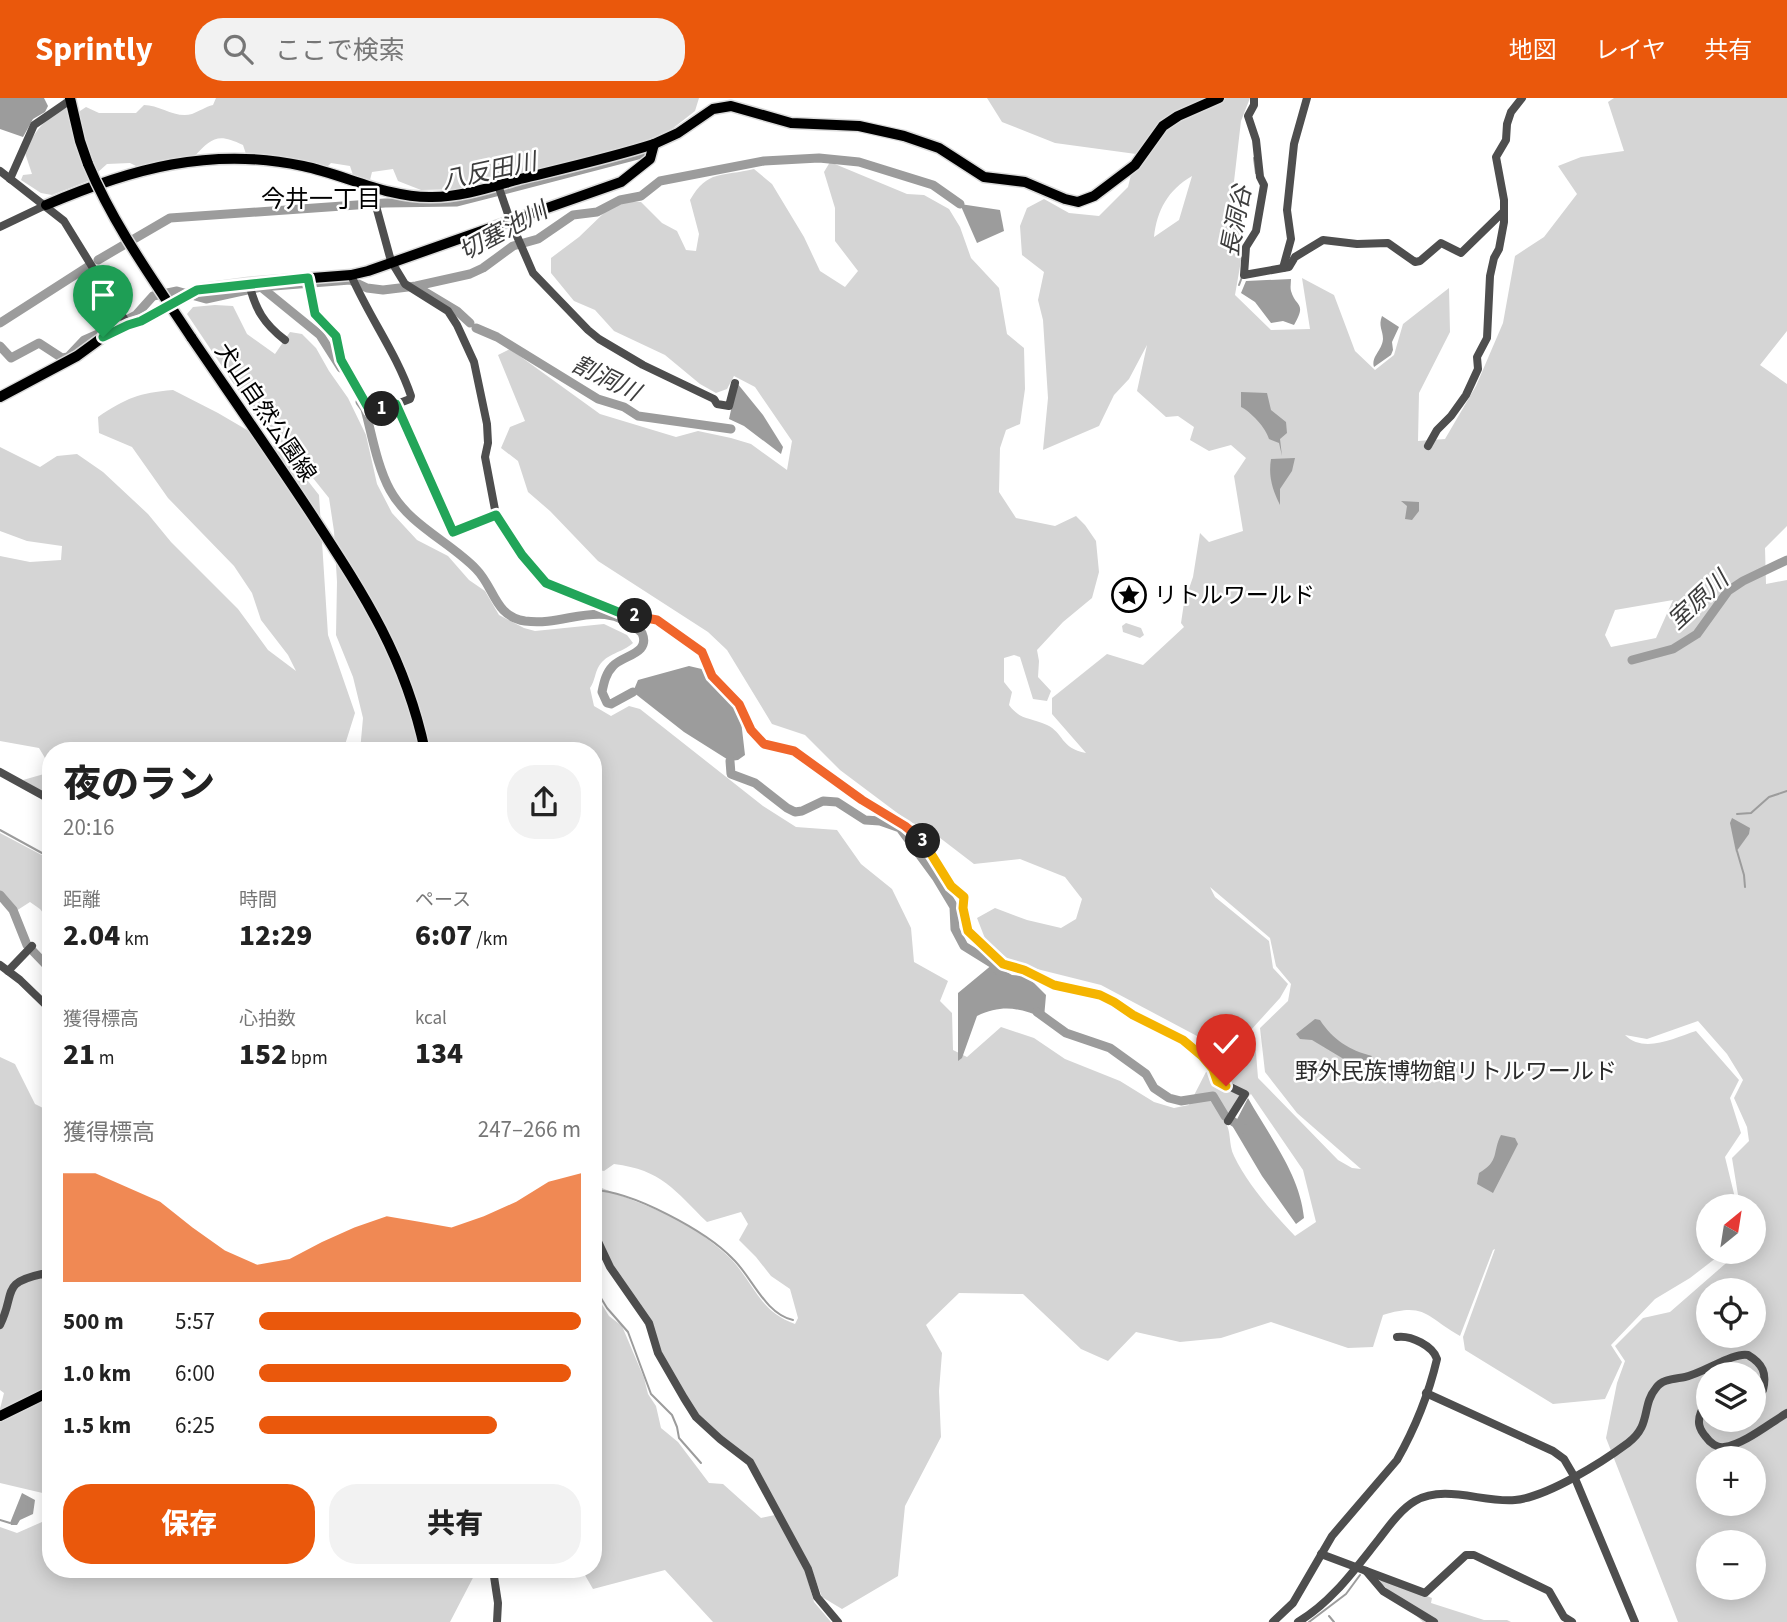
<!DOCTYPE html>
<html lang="ja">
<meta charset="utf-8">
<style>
:root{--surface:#fff;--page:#f2f2f2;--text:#222;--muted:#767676;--accent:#ea580c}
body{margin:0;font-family:"Source Sans 3","Noto Sans JP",sans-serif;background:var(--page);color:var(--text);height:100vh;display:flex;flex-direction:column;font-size:26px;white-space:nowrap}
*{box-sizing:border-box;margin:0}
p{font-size:23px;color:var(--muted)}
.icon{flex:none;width:38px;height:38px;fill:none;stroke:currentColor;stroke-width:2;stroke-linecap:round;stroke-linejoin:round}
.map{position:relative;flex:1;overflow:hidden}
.side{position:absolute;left:42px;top:644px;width:560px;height:836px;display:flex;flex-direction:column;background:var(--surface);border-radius:28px;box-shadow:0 4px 18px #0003}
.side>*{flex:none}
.needle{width:46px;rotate:30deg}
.buttons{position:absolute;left:1696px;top:1096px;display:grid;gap:14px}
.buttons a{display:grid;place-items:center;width:70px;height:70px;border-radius:50%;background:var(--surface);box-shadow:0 4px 18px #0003;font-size:35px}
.pin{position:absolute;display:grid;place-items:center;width:60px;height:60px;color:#fff;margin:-72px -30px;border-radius:50% 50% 50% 0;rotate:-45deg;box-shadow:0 0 7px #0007}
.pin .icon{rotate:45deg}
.km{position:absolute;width:35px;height:35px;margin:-18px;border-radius:50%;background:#222;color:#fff;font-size:19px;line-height:35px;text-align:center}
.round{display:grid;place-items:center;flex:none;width:74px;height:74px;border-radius:28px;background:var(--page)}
.overview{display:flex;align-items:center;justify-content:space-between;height:119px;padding:0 21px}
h1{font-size:38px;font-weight:800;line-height:52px}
.metrics{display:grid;grid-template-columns:repeat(3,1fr);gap:10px;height:119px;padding:7px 21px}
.metrics div{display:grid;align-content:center}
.metrics b{font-size:30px;font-weight:800}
.metrics small{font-size:19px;font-weight:400}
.metrics p{font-size:19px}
.chart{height:196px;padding:14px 21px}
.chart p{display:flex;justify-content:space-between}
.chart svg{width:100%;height:126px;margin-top:7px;fill:var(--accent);opacity:.7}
.cta{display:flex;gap:14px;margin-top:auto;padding:14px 21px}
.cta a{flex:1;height:80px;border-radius:28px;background:var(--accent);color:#fff;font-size:28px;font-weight:800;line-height:80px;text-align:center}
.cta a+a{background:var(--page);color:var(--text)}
ul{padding:0 21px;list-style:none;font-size:23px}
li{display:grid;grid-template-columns:112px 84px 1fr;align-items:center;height:52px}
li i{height:18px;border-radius:9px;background:var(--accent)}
header{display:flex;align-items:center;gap:42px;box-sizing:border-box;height:98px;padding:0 35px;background:var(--accent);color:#fff}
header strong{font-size:33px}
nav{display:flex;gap:38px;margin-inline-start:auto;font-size:24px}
.search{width:490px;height:63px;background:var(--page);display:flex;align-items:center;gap:18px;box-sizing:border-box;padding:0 24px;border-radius:28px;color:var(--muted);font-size:26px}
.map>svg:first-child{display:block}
.green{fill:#d5d5d5;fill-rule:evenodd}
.water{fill:#9c9c9c}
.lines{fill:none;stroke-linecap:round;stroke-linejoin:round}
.stream{stroke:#9c9c9c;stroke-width:2}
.river{stroke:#9c9c9c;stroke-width:9}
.major-casing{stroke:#dbdbdb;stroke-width:13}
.minor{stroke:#4e4e4e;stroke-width:8}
.major{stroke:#000;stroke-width:10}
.major-bridge-casing{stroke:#dbdbdb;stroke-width:13;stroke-linecap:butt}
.major-bridge{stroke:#000;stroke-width:10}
.split-1-casing{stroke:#fff;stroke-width:14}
.split-2-casing{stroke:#fff;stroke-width:14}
.split-3-casing{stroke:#fff;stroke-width:14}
.split-4-casing{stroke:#fff;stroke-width:14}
.split-1{stroke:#22a559;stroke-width:9}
.split-2{stroke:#22a559;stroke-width:9}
.split-3{stroke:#f0652b;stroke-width:9}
.split-4{stroke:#f5b400;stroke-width:9}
.labels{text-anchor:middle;stroke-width:5;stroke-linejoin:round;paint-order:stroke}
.street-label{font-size:23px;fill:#000;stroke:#fff}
.poi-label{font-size:23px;fill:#000;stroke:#fff;text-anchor:start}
.park-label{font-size:23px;fill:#2c2c2c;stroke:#fff}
.water-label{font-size:24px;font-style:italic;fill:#3d3d3d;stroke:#fff}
.neighbourhood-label{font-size:24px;fill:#000;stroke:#fff}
</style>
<header>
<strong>Sprintly</strong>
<div class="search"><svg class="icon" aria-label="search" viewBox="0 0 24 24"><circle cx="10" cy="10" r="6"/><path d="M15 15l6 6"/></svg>ここで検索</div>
<nav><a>地図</a><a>レイヤ</a><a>共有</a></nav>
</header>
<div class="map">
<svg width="1787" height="1524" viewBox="0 0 1787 1524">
<rect width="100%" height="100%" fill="#fff"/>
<g class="green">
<path d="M216 0H699L695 13 672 31 643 44 465 91 421 92 398 83 393 71 372 74 370 82 353 77 350 68 331 65 325 71 275 59 246 56 243 47C218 35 212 39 194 59L154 64 138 69 130 65 107 66 88 83 52 97 41 95 21 82 23 77 32 76 25 55C34 34 44 20 66 10L79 20 80 13 86 9 99 15H136L144 7C160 7 176 21 192 16 200 13 205 9 213 7Z"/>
<path d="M987 0H1250L1241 23 1233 92 1243 151 1235 197 1271 232 1310 231 1302 180 1334 197 1355 253 1375 272 1394 257 1403 226 1449 190 1450 234 1419 295 1418 343 1445 341 1476 288 1503 225 1515 158 1544 139 1577 96 1558 68 1581 59 1624 53 1608 4 1614 0H1787V233L1760 267 1787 286V428L1765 450 1766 486 1787 482V1524H1678L1606 1340 1617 1285 1625 1263 1615 1248 1643 1220 1670 1214 1740 1153H1754V1108H1743L1739 1103 1732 1060 1749 1043 1747 1029 1734 1000 1743 982 1727 956 1698 923 1647 941 1625 937C1644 956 1674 940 1696 933L1739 982 1730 1000 1741 1035 1725 1059 1737 1108H1708V1153H1725L1690 1180 1655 1201 1611 1247 1622 1264 1605 1301 1553 1306 1465 1252 1463 1239 1495 1151 1493 1152 1460 1238C1426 1219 1426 1204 1383 1217L1373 1249 1348 1250 1271 1224 1221 1240 1180 1244 1136 1234 1108 1263 1081 1251 1023 1196 959 1195 926 1227 942 1255 939 1293 941 1339 905 1408 898 1478 842 1511 822 1499 810 1467 752 1362 721 1339 695 1313 660 1255 593 1129V1088L595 1087C629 1102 668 1113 698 1134 709 1142 722 1152 732 1162 754 1186 760 1214 795 1226L798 1220 790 1191 771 1178 756 1159 739 1142 748 1126 741 1114 707 1124C674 1092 662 1072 614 1066L604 1073 593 1071V653H360L363 620 353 579 336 537 337 484 334 433 329 400 293 355 262 328 187 216 193 209 215 207 233 208 247 236 275 256 290 234 302 236 316 250 329 273 348 300 366 337 377 386 392 415 417 442 448 458 469 482 485 493 499 517 524 530 535 533 604 526 627 537 633 545C622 555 607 555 599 568 595 574 595 583 590 590L594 608 611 618 629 608 640 611 763 708 796 729 837 732 861 766 892 791 911 830 914 864 948 883 940 903 952 915 953 952 967 959 1001 929 1034 940 1065 961 1120 983 1154 1004 1174 1010 1189 1007 1207 972 1197 938 1101 887 1013 865 986 843 977 820 995 810 1027 822 1061 830 1076 821 1082 801 1065 779 1020 761 974 766 931 733 908 723 840 672 805 637 772 626 727 552 708 534 598 463 550 413 528 394 518 363 501 350 510 329 525 323 498 257 510 251 600 316 676 339 698 333 731 340 751 346 787 372 792 343 755 289 734 278 727 291 716 295 700 286 665 257 614 233 595 212 574 203 551 175V160L579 139 606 113 627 103 641 104 662 125 677 133 686 152 696 153 699 136 690 102C708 71 722 79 754 71L772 86 804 139 820 173 845 189 858 173 835 143V110L824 74 830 64 907 96 924 97 949 111 960 129 971 160 999 190 1007 236 1024 250 1025 291 1020 326 1006 332 1000 350 999 394 1016 420 1055 428 1076 418 1085 427 1096 443 1099 474 1092 500 1063 524 1037 552 1039 563 1038 579 1051 593 1047 603 1033 601 1020 559 1014 557 1004 560V584L1012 594 1009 607C1021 623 1030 619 1047 627 1064 635 1060 650 1086 655L1052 616V600L1107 556 1143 567 1184 529 1181 525 1184 505 1193 479 1200 435 1209 444 1243 433 1234 378 1246 360 1231 347 1209 353 1190 342 1194 329 1178 318 1166 319 1137 293 1147 247 1129 281 1114 297 1099 328 1043 352 1048 300 1043 222 1038 202 1044 174 1022 157 1020 128 1027 110 1044 101 1069 115 1099 118 1128 89 1136 56 1055 45 1002 24ZM1192 78 1179 122 1154 139C1157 112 1168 92 1192 78ZM1673 502 1656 540 1611 549 1605 537 1615 512ZM1210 789 1270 840 1276 868 1291 886 1288 903 1260 930 1265 974 1297 1015 1361 1071 1352 1070 1338 1062 1258 980 1255 942 1250 933 1280 900 1288 886 1273 870 1269 843 1215 799ZM1251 996 1303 1072 1316 1124 1295 1138C1273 1115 1248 1087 1234 1058 1228 1046 1232 1032 1224 1022ZM1708 1192H1754V1237H1708ZM1708 1276H1754V1321H1708ZM1708 1360H1754V1405H1708ZM1708 1444H1754V1489H1708Z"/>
<path d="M173 292 218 315 286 355 319 397 328 537 355 615 343 653H51V670L39 650 0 643V458L30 464 61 462 62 448 27 443 0 433V349L40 369 57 358 77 356 103 374 148 416 171 444 238 511 268 552 296 573 288 557 261 522 252 495 234 468 168 400 132 349 99 335 98 319C126 300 139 295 173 292Z"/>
<path d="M1126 525 1141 530 1144 537 1140 540 1123 534 1122 528Z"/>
<path d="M51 674V699L23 682Z"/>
<path d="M0 735 51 762V825L40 811 30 804 16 813 0 796Z"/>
<path d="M0 959 15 966 35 1006 51 1014V1397L0 1385V1311L4 1295 0 1292Z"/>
<path d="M593 1192 609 1218 622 1228 644 1280 648 1296 656 1308 661 1330 678 1344 709 1385 723 1386 761 1420 775 1417 804 1469 814 1504 831 1524H713L665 1472 593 1491 582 1472H593Z"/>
<path d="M51 1420V1472H477L450 1524H0V1429L17 1435Z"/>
<path d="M1381 1481 1432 1500 1431 1505 1484 1522H1507L1511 1524H1423L1380 1484Z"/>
</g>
<g class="water">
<path d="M0 0H44L48 8 45 14 33 21 23 39 0 31Z"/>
<path d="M960 106 1000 112 1004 133 977 145Z"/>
<path d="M1291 181C1291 185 1290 189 1291 193 1296 210 1307 204 1294 227L1283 223 1271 225 1255 204 1241 195 1246 183Z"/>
<path d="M1382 218 1399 229 1392 244 1393 252 1391 257 1374 269C1371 258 1382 253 1383 241 1383 232 1378 228 1382 218Z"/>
<path d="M737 285 763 317 783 349 781 356 744 328 729 321Z"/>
<path d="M1241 294 1267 295 1271 312 1286 324 1287 335 1280 341 1282 358 1279 345 1269 341C1266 330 1251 314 1241 309Z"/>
<path d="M1295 360 1292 373 1280 391V407C1273 393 1268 379 1271 361Z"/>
<path d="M1401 403 1419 404V413L1412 422 1405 421 1407 408Z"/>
<path d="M689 568 706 572 715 587 740 614 745 657 738 662 730 663 684 634 633 594 638 582Z"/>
<path d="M1732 720 1750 730 1749 736 1736 754 1730 725Z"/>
<path d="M993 866 1012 877 1027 878 1046 897 1044 920C1019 910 1003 906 977 918L962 960 958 963V895Z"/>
<path d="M1315 921 1320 922C1333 942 1349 952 1372 958L1369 962 1347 963 1312 942 1300 941 1296 936Z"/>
<path d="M1248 1000C1269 1038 1300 1076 1304 1120L1296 1126 1262 1078 1233 1029Z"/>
<path d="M1501 1037 1515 1040 1518 1046 1493 1095 1477 1086 1479 1075C1500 1063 1492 1054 1501 1037Z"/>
<path d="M22 1395 35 1402 33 1416 20 1422 17 1427H11L10 1425Z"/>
</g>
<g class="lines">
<g class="stream">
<path d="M1254 60 1256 75"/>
<path d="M1239 187 1242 179"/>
<path d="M1737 716 1751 715 1769 699 1787 693"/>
<path d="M0 732 51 760"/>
<path d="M1737 753 1744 777 1745 789"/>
<path d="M593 1092C632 1093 706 1133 733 1161 752 1179 765 1216 793 1222"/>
<path d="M593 1187 607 1210 628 1234 651 1296 672 1317 677 1329 679 1340 701 1365"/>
<path d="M0 1422 10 1425"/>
<path d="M1329 1518 1334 1524"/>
<path d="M1309 1524 1346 1496 1360 1477"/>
</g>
<g class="river">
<path d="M98 162 170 120 385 105 457 104 646 55"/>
<path d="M261 189 320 237 341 270"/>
<path d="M417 189 457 213 470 225"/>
<path d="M0 225 89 168"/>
<path d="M121 225 136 217 153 198 177 193 206 201 261 189 350 182 367 190 383 192 416 188 470 176 483 170 513 148 538 141 573 117 597 114 620 102 641 98 660 83 764 63 819 60 859 64 933 87 960 106"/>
<path d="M476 230 497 239 598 301 624 309 638 318 731 331"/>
<path d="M0 248 11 260 39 245 62 260 68 259 84 242 109 231"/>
<path d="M360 304 365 311C372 337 377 368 390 392 409 427 450 444 476 471 495 490 494 518 525 523 569 529 602 497 642 535 651 556 623 557 613 568 606 575 604 584 602 594L607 605 611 606 633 594"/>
<path d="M1632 562 1673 551 1697 536 1728 493 1743 483 1787 462"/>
<path d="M730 663 731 676 755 685 787 710 795 714 802 713 823 703 837 704 865 722 880 723 900 730 936 779 954 809 955 831 964 848 993 866 999 873"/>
<path d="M0 797 13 812 27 847 51 872"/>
<path d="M1037 914 1066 935 1110 950 1146 976 1154 990 1169 1000 1181 1003 1213 998 1225 1018 1244 1031"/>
</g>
<g class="major-casing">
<g id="major">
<path d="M70 0 80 43 88 66"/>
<path d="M46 107C130 71 211 48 303 68 346 77 387 100 432 99 462 99 491 89 520 81 565 70 610 60 654 46L678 35 713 11 731 8 791 25 859 28 904 38 939 50 984 79 1025 84 1065 101 1078 104 1094 98 1135 67 1163 28 1178 18 1219 0"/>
<path d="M191 239C232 299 274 359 314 420 365 498 405 559 425 653"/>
<path d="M0 299 77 258 103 239 128 227 141 223 197 192 249 185 351 177 368 173 621 84 650 61 654 46"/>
<path d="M0 1318 51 1293"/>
</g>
</g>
<g class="minor">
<path d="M1254 0V7L1248 18 1256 42 1260 79 1264 87 1256 133 1246 149 1244 177 1289 169 1295 159 1323 142 1357 146 1388 145 1415 164 1420 163 1441 145 1461 155 1502 115"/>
<path d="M0 73 64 123 128 227"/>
<path d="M10 81 34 27 66 5"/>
<path d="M498 87 510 122 533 175 588 232 599 241 643 267 714 301 717 306 729 308 735 285"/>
<path d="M373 89V97L391 163 405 186 448 213 457 227 474 264 487 326 488 345 485 359 496 417 522 457 536 475 555 490 628 518H646L665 527 705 556 712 578 739 605 746 622 759 642 769 648 783 649 794 653 862 702 916 735 924 744 951 788 964 799 963 810 968 833 1003 866 1024 872 1054 887 1100 896 1114 904 1133 917 1183 942 1202 958 1213 971 1218 983 1245 996 1228 1023"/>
<path d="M0 129 46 107"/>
<path d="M1283 170 1291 141 1287 112 1294 46 1307 0"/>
<path d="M308 180 315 216 332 232 341 263 351 282 369 311 376 314 410 301 411 298C397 256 369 219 351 177"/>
<path d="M249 185C255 211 264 226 285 242"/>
<path d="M396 306 453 434 496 417"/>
<path d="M1428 348 1437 332 1451 318 1466 297 1478 271 1477 259 1487 240 1490 178 1494 160 1499 151 1504 124V102L1496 59 1506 42 1507 26 1511 14 1522 0"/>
<path d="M0 674 51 702"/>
<path d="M0 867 20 882 51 912"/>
<path d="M8 873 32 848"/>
<path d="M593 1133 610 1169 649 1225 658 1255 684 1300 696 1319 720 1341 750 1364 808 1471 817 1499 838 1524"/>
<path d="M0 1227C16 1195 0 1185 42 1176L51 1180"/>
<path d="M1426 1295 1553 1353 1564 1361 1574 1378 1635 1524"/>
<path d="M1708 1310 1701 1314C1697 1324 1699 1331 1706 1339 1710 1345 1717 1350 1724 1349 1743 1347 1770 1325 1787 1315"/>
<path d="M1321 1456 1425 1495 1466 1457H1474L1549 1493 1564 1519 1572 1524"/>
<path d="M493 1472 498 1505 497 1524"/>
<path d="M1366 1473 1383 1493 1434 1524"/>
<path d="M1273 1524 1293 1505 1332 1438 1397 1362C1414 1332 1429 1295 1437 1261 1433 1248 1411 1237 1397 1239"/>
<path d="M1298 1524C1332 1504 1355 1471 1379 1441 1389 1428 1401 1411 1415 1403 1445 1386 1483 1405 1515 1402 1547 1399 1601 1365 1628 1345 1652 1327 1641 1308 1656 1290 1662 1281 1675 1281 1685 1279 1704 1275 1733 1254 1748 1257 1763 1266 1767 1275 1763 1292L1754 1299"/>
</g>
<use href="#major" class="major"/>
<g class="major-bridge-casing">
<path id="major-bridge" d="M88 66C114 128 154 183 191 239"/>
</g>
<use href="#major-bridge" class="major-bridge"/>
</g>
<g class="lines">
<g class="split-1-casing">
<path id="split-1" d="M103 239 128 227 141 223 197 192 308 180 315 216 336 238 341 262 370 313 374 314 382 311"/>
</g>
<g class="split-2-casing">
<path id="split-2" d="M382 311 396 306 453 434 496 417 522 457 546 485 628 518H635"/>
</g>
<g class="split-3-casing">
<path id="split-3" d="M635 518 657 522 702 554 712 578 739 606 751 632 764 646 794 653 862 702 905 728 923 743"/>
</g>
<g class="split-4-casing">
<path id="split-4" d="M923 743 951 788 964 799 963 810 968 833 1003 866 1024 872 1054 887 1100 897 1114 904 1133 917 1183 942 1202 958 1213 971 1217 983 1226 988"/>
</g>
<use href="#split-1" class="split-1"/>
<use href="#split-2" class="split-2"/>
<use href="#split-3" class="split-3"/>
<use href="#split-4" class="split-4"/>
</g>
<defs>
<g id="sight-ring" transform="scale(1.75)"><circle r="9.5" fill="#fff" stroke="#000" stroke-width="1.5"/><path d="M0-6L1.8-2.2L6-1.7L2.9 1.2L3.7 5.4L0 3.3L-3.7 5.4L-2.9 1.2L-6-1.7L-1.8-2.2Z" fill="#000"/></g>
</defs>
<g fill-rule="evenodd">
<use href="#sight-ring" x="1129" y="497"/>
</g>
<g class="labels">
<g class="street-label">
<text transform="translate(266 314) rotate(56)" y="8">犬山自然公園線</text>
</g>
<g class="poi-label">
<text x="1154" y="505">リトルワールド</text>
</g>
<g class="park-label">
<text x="1456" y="981">野外民族博物館リトルワールド</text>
</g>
<g class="water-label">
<text transform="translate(489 73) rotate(-12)" y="8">八反田川</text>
<text transform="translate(1236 123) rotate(-79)" y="8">長洞谷</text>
<text transform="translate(503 133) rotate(-28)" y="8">切塞池川</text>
<text transform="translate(606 280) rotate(26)" y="8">割洞川</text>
<text transform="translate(1698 502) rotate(-43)" y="8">室原川</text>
</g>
<g class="neighbourhood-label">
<text x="321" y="109">今井一丁目</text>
</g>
</g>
</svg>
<div class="buttons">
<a><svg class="needle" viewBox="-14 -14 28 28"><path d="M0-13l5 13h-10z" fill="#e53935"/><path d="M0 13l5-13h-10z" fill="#767676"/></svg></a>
<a><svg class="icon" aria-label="locate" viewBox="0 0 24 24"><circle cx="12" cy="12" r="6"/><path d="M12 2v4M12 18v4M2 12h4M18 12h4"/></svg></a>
<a><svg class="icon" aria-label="layers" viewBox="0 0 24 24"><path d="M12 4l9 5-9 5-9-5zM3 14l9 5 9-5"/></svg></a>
<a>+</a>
<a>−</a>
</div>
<div class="pin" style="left:103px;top:239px;background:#1e9e55"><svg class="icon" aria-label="arrive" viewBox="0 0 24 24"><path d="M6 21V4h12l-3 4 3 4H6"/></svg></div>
<div class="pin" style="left:1226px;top:988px;background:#d93025"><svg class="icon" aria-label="check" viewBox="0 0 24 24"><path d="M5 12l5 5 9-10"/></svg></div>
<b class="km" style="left:382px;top:311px">1</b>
<b class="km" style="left:635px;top:518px">2</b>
<b class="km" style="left:923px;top:743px">3</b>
<section class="side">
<div class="overview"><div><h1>夜のラン</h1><p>20:16</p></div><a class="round"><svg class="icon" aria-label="share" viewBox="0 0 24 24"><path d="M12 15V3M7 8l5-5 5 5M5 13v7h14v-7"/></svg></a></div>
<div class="metrics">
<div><p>距離</p><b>2.04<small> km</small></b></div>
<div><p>時間</p><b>12:29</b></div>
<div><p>ペース</p><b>6:07<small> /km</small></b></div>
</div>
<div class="metrics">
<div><p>獲得標高</p><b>21<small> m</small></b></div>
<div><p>心拍数</p><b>152<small> bpm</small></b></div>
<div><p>kcal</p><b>134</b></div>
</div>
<div class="chart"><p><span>獲得標高</span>247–266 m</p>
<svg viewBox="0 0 160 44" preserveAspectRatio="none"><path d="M0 44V6L10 6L20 11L30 16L40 25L50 33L60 38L70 36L80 30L90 25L100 21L110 23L120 25L130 21L140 16L150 9L160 6V44z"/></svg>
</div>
<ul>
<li><b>500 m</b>5:57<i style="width:100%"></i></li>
<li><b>1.0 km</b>6:00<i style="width:97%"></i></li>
<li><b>1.5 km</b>6:25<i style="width:74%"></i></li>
</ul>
<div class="cta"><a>保存</a><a>共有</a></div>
</section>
</div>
